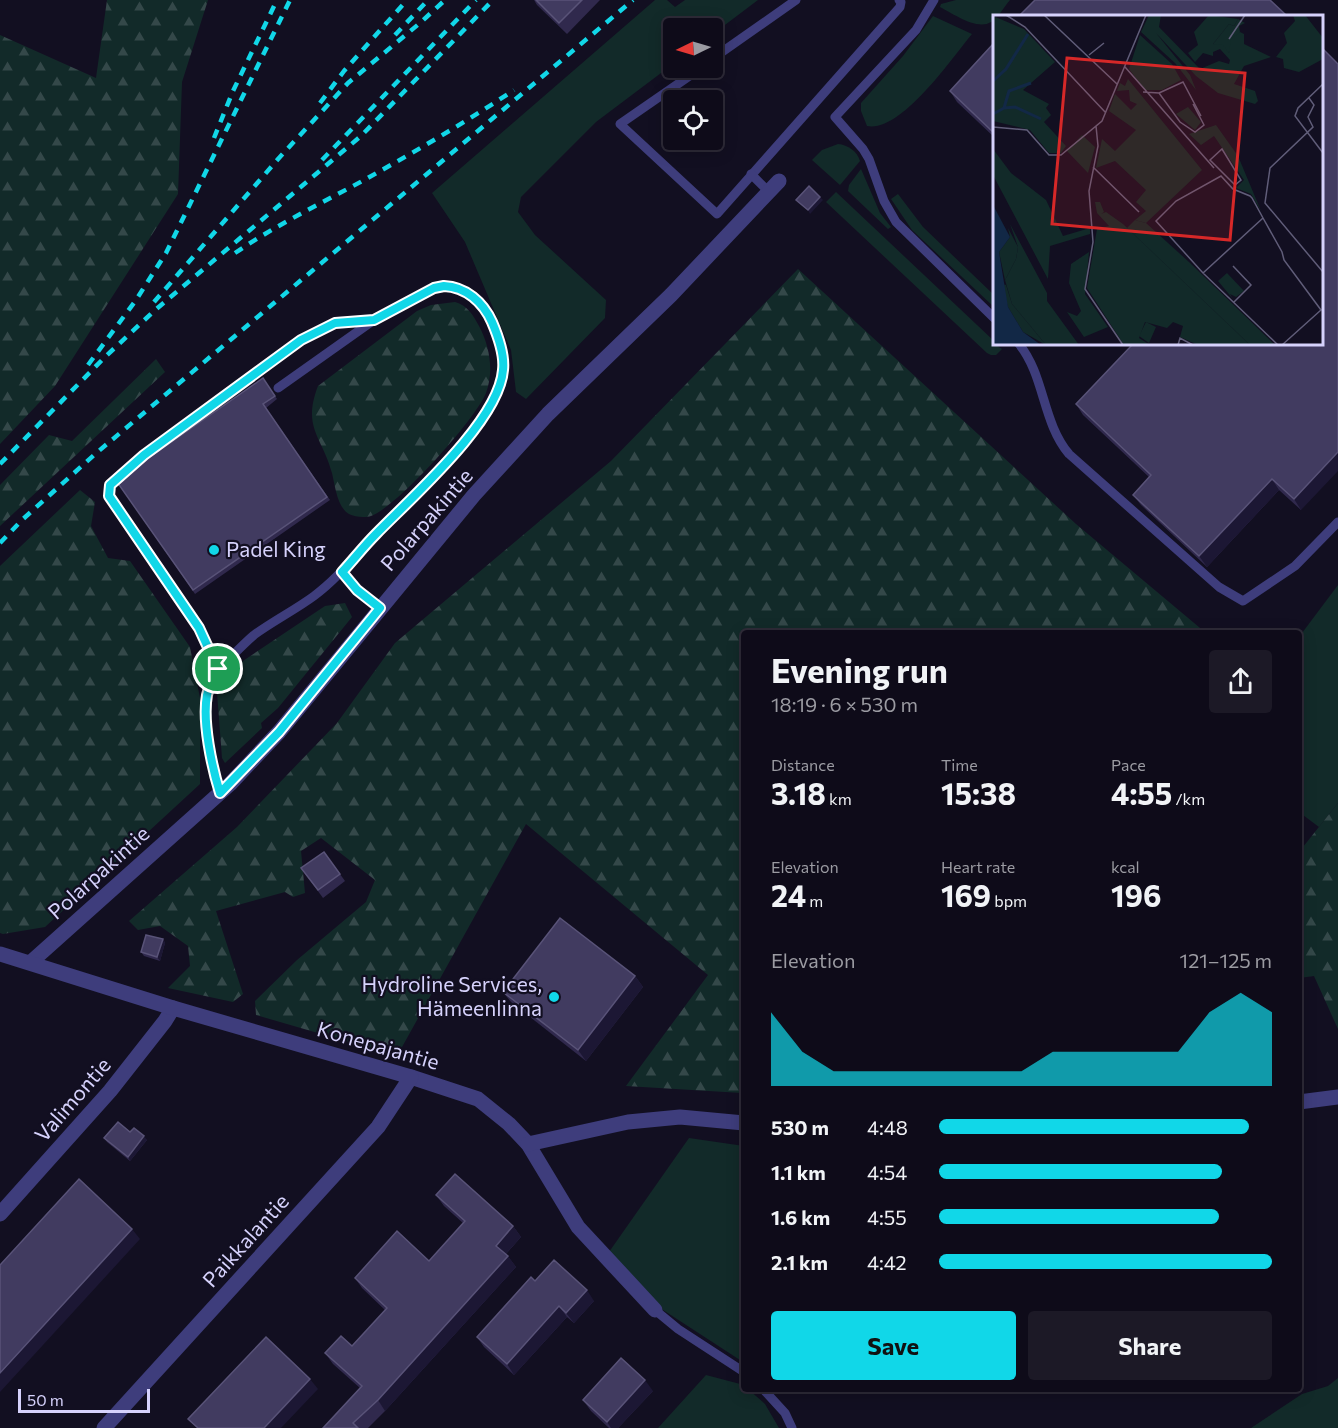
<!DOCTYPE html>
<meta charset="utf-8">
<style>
:root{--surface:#0e0b19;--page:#1c1926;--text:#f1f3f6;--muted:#9b9ba2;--line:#2e2b38;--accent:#11d7e8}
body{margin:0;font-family:Commissioner,sans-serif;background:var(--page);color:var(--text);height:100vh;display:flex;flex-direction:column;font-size:22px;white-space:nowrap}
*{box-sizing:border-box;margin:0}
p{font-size:20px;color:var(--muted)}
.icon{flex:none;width:33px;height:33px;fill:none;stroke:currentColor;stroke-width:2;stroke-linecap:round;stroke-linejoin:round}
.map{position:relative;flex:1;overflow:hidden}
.side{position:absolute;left:741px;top:630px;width:561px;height:762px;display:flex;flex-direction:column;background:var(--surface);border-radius:6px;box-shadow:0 3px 15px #0003,0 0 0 2px var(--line)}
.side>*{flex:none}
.needle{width:39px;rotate:265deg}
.fabs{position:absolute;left:663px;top:18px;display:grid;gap:12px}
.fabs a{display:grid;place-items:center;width:60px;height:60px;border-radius:6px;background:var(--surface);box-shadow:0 3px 15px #0003,0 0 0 2px var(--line);font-size:30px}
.scale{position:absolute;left:18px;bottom:15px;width:132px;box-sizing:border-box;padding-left:6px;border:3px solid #d6d2fc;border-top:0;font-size:16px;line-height:21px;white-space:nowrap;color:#d6d2fc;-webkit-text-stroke:4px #120f21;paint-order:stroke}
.pin{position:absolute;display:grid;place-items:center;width:51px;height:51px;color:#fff;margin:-26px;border:3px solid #fff;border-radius:50%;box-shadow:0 2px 6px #0007}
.round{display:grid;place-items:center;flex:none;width:63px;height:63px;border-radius:6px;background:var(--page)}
.summary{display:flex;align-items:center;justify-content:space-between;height:102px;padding:0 30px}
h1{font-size:33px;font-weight:700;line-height:45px}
.figures{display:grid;grid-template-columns:repeat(3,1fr);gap:9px;height:102px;padding:6px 30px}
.figures div{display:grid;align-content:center}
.figures b{font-size:30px;font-weight:700}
.figures small{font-size:16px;font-weight:400}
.figures p{font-size:16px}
.chart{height:168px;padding:12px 30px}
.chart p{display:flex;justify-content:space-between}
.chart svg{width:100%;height:108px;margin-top:6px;fill:var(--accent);opacity:.7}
.primary-button{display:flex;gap:12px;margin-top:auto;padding:12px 30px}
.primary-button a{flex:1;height:69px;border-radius:6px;background:var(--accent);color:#111;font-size:24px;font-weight:700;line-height:69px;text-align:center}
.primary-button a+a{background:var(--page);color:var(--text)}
ul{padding:0 30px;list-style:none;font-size:20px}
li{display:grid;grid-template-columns:96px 72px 1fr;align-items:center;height:45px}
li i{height:15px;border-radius:8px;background:var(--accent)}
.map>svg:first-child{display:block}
.green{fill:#122a29}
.forest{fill:url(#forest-firs)}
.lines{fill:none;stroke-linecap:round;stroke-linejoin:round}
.service{stroke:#3e3d7c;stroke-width:9}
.minor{stroke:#3e3d7c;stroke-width:15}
.tertiary{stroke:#3e3d7c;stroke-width:15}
.rail{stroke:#11d7e8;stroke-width:4.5;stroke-dasharray:9 8;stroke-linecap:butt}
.wall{fill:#30294d}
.shaded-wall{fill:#1c1734}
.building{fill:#413b60;stroke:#595378;stroke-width:1.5}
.route-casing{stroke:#fff;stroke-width:12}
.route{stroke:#11d7e8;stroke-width:8}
.poi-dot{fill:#11d7e8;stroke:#120f21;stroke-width:2}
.labels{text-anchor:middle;stroke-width:4.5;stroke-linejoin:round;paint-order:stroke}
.street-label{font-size:21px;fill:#d6d2fc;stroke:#120f21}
.poi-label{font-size:21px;fill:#d6d2fc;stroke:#120f21;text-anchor:start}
.inset-river{fill:none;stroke:#122846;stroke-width:3}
.inset-road{fill:none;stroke:#605d79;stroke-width:1.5}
.view{fill:#d62828;fill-opacity:0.15;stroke:#d62828;stroke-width:3}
.inset-edge{fill:none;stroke:#d6d2fc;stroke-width:3}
</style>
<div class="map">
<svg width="1338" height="1428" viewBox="0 0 1338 1428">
<defs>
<pattern id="forest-firs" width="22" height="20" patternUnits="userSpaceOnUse" patternTransform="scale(1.5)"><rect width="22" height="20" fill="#122a29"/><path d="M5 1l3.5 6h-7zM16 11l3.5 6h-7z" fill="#344849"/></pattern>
</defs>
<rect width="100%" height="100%" fill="#120f21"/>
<g class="green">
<path d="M655 0H667L675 7 685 0H758L713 34 712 28H674L673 64 596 122 521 197 518 212 535 235 606 300 605 318 526 399 516 392 511 350 465 242 432 193Z"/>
<path d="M956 0H1010C1004 7 998 18 991 22 977 31 952 13 940 7L941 4Z"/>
<path d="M933 16 972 34C952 58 901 133 867 126L861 111V103L903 56Z"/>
<path d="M838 144C848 145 857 151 860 161L840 185 812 160 822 150Z"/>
<path d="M861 169 880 213 891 227 888 229 848 191 849 185Z"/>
<path d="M836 192 994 341V344L1002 349 996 355H991L987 353 826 202Z"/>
<path d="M898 194 923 227 994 295V307L912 230 891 199Z"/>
<path d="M1338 585V803L1319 827 1299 812V637Z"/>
<path d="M689 1138 744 1146V1356L740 1360 660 1308 609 1252Z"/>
<path d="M706 1375 744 1385V1389H748L765 1404 779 1428H658Z"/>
<path d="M1338 1378V1428H1251L1302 1394 1328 1386Z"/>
</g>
<g class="forest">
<path d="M107 0H208L182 82 178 194 55 386 0 444V35L96 78Z"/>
<path d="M798 269 1076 524 1206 633H744V1092L742 1093 626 1086 708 975 526 824 397 1056 256 1015 255 1001 297 960 366 902 375 880 321 838 301 851 305 893 293 897 285 892 216 911 243 994 233 1002 168 988 190 966 188 946 160 926 138 930 129 921 237 827 337 723 395 643 611 461Z"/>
<path d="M455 302C467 305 473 315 479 326 490 347 494 371 486 393 475 420 397 507 371 516 365 518 355 517 349 514 337 507 335 485 332 473 322 436 302 428 318 386L417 311 431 305Z"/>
<path d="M156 359 165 372 0 526V485L49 435 72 441Z"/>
<path d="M80 490 95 502 91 526 108 558 130 561 190 647 200 698V784L45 927 3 934 0 933V566Z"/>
<path d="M345 603 352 617 278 708 261 723 262 728 225 763 222 758 216 679 325 606Z"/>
<path d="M1338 803V1029L1314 976 1299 978V852Z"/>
</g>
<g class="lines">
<g class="service">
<path d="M934 0 916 30 835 117 863 149 869 159 884 201 896 222 994 318"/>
<path d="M712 59 796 0"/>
<path d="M701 68 620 124 717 214 900 7 901 2 899 0"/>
<path d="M751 174 769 192"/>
<path d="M1019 344C1045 376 1042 422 1069 454L1219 587 1243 601 1295 566 1338 522"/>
<path d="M342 572 357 590 380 608"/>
<path d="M218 669 199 629 109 496 110 485 144 455 301 340 335 323 374 320"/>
<path d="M220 793C210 760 196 700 217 669 221 664 229 659 234 654 240 648 247 641 254 635 273 621 295 610 314 596 338 578 355 556 375 535 404 505 433 477 460 446 476 428 492 409 499 386 507 363 500 341 491 320 480 296 460 283 434 288L374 320 278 388"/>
<path d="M655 1310 678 1329 744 1372"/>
<path d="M763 1389 785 1413 792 1428"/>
</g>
<g class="minor">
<path d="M31 962 230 784 279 732 474 495 548 414 671 295 779 181"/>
<path d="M411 1077 478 1099 509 1124 528 1144 578 1227 655 1310"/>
<path d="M1299 1102 1338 1097"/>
<path d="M528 1144 628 1122 680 1117 744 1123"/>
<path d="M0 1214 110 1091 165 1021 173 1008"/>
</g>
<path class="tertiary" d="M0 954 173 1008 411 1077 378 1127 104 1428"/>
<g class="rail">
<path d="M395 35 428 0"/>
<path d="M320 103 344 71 407 0"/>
<path d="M214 138 233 91 277 0"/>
<path d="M322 160 476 0"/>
<path d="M235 253C276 225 322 203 366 179 416 151 466 122 514 90"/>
<path d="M154 302 279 158 348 83 420 23 445 0"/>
<path d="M88 365 136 300 166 253 290 0"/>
<path d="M0 464 104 358 154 311 361 136 493 0"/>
<path d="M0 543 22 520 94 455 633 0"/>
</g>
</g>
<g class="wall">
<path d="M534 0H600L567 34 537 5Z"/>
<path d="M994 43V137L957 102 950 91Z"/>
<path d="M1322 344 1301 510 1279 490 1207 567 1141 505 1133 495 1149 477 1083 415 1076 404Z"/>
<path d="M263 378 277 399 266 408 330 500 195 594 117 482Z"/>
<path d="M324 852 345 881 323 898 301 868Z"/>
<path d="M163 939 165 943 160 961 144 956 141 952Z"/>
<path d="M635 976 643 987 586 1061 511 1002 503 992Z"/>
<path d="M130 1132 147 1140 130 1161 107 1142 104 1138Z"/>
<path d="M436 1195 513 1226 521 1237 506 1254 516 1267 385 1411 368 1428H323L360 1388 333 1364 325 1353 352 1346 385 1310 362 1288 355 1278 429 1261 463 1223 444 1206Z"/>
<path d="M535 1281 594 1301 574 1323 567 1317 514 1375 484 1347 477 1337Z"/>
<path d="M653 1391 618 1428H609L591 1411 583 1400Z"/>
</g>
<g class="shaded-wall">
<path d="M820 197 823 200 810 214 808 210Z"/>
<path d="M1338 452V471L1301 510 1294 499Z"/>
<path d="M1272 479 1279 490 1207 567 1199 556Z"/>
<path d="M163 939 165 943 160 961 157 957Z"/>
<path d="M635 976 643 987 586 1061 578 1050Z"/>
<path d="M144 1136 147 1140 130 1161 128 1157Z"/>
<path d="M513 1226 521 1237 504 1256 496 1246Z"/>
<path d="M132 1229 140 1239 0 1392V1373Z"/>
<path d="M508 1256 516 1267 385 1411 378 1400Z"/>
<path d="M587 1290 594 1301 574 1323 566 1313Z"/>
<path d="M559 1306 567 1317 514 1375 507 1364Z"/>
<path d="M310 1379 318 1389 281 1428H264Z"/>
<path d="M645 1380 653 1391 618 1428H611L607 1422Z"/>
</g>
<g class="building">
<path d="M536 0H582L559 23Z"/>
<path d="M1035 0H1270L1287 16H1019Z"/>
<path d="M994 43V133L950 91Z"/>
<path d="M1322 48 1338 64V452L1294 499 1272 479 1199 556 1133 495 1151 475 1076 404 1133 344H1322Z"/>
<path d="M809 186 820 197 808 210 796 200Z"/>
<path d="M263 378 275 396 263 404 327 497 193 590 117 482 130 471Z"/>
<path d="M324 852 340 874 318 890 301 868Z"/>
<path d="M560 918 635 976 578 1050 503 992Z"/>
<path d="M146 935 163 939 157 957 141 952Z"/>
<path d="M118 1122 130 1132 134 1128 144 1136 128 1157 104 1138Z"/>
<path d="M455 1174 513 1226 496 1246 508 1256 378 1400 353 1423 358 1428H323L362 1386 325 1353 341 1336 352 1346 387 1308 355 1278 397 1231 429 1261 465 1221 436 1195Z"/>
<path d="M79 1179 132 1229 0 1373V1265Z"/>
<path d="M554 1260 587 1290 566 1313 559 1306 507 1364 477 1337 531 1277 535 1281Z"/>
<path d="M266 1337 310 1379 264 1428H198L188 1419Z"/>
<path d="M621 1358 645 1380 607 1422 583 1400Z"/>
</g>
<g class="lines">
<g class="route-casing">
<path id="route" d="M444 286C466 287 483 302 492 322 498 336 505 354 503 370 499 421 411 498 376 534 364 546 354 559 342 572L357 590 380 608 279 732 220 793C212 767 202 722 207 695 209 686 214 677 218 669L199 628 109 496 110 485 144 455 301 340 335 323 374 320 434 288Z"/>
</g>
<use href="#route" class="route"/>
</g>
<g class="poi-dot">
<circle cx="214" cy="550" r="6"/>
<circle cx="554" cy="997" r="6"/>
</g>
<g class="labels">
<g class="street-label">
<text transform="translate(427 520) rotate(-49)" y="7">Polarpakintie</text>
<text transform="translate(99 873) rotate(-42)" y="7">Polarpakintie</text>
<text transform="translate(378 1046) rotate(16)" y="7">Konepajantie</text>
<text transform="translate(73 1100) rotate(-49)" y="7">Valimontie</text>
<text transform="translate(246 1241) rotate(-48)" y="7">Paikkalantie</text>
</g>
<g class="poi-label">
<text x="226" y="557">Padel King</text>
<text x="542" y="992" text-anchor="end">Hydroline Services,<tspan x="542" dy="24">Hämeenlinna</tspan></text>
</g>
</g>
<g transform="translate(993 15)">
<rect width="330" height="330" fill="#120f21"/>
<path d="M0 1 31 14 62 47 30 75 56 89 53 93 58 100 51 107 73 131 68 138H56L37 115 0 106ZM245 4 252 8 246 11 247 17 236 38 220 29 236 9 241 11ZM223 110 245 141 268 196 258 179 243 173 251 165 221 121 208 130 196 119ZM89 120 102 132 95 158 74 136ZM0 134 18 158 53 185 70 221 97 213V219L57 231 55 264 0 160ZM142 205 153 208 196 247 282 330H257L134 213ZM96 237 92 279 115 312 91 322 74 297 84 301 88 296 76 268 78 249ZM153 307 163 312 156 328 146 321Z" fill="#122a29"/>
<path d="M156 0H168L166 12 207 54 226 46 236 49 237 45 227 34 220 37V41L210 38 202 47 195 38 205 30 201 17 216 0 245 4 241 11 236 9 220 29 230 30 236 38 238 24 247 17 251 19V29L278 42 251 51 241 69 262 76 265 86 262 89 225 78 203 61 163 18 197 60 203 75 182 48 148 17ZM300 0H312L330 23V44L306 57 291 53 290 44 283 42 294 28 291 18 302 6ZM147 20 179 49 188 65 169 75H152L136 54ZM135 64 209 155 153 208 142 205 153 196 143 187 153 175 122 146 103 153 109 124 122 136 143 115 116 96 122 79 138 95 144 89 137 86 136 75 124 76 127 68 132 71ZM195 92 208 107 202 115 183 99ZM102 187H107L111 197 108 199 113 197 130 209 257 330H205L187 322 190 311 180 307 174 313 152 307 146 323 157 330H131L94 273 104 214 116 211 104 198ZM17 209 54 278V286L86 330H53L19 289 12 265 23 244 25 232ZM234 258 251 276 243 282 237 279 240 284 225 266Z" fill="#122a29"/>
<path d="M15 213 25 232 23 244 12 265 6 237 17 222ZM9 269 13 270 19 289 53 330 30 317 15 292Z" fill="#122a29"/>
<path d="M0 190 17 222 6 237 15 292 30 317 48 330H0Z" fill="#122846"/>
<path class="inset-river" d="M0 66 13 54 35 19M11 93 22 92 48 104M0 99 11 93 16 76 38 68"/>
<path class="inset-road" d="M13 0 32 12 113 98M51 0 124 69M236 24 252 0M96 40 111 28M132 52 221 153M330 69 305 93 302 101 330 138M150 77 166 78 187 107 202 117 211 110 200 89M166 78 190 67 208 101M316 83 321 90 315 102 320 112 277 153 272 188 330 257M103 111 105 131 96 176 100 227 92 274 130 330M0 112 34 115 56 140H68L109 106 153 0M229 134 248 165 242 170 217 145ZM100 152 146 197M270 203 210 258 163 206 183 186 228 161 240 174 257 181 259 183 270 203 289 237 291 245 328 295 289 330M240 251 258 270 241 287M210 258 285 330M185 330 187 323 200 330"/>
<path class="view" d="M74 43 252 58 237 225 59 209Z"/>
<rect width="330" height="330" class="inset-edge"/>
</g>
</svg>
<div class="fabs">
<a><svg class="needle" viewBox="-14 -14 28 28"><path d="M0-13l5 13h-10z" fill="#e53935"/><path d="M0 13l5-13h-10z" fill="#9b9ba2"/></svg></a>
<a><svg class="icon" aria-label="locate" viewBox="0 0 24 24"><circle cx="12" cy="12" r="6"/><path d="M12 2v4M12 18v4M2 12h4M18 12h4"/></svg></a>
</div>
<div class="scale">50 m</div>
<div class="pin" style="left:218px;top:669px;background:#1e9e55"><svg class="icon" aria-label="arrive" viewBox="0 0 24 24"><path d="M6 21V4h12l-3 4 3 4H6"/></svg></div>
<section class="side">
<div class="summary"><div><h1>Evening run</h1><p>18:19 · 6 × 530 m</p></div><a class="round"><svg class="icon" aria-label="share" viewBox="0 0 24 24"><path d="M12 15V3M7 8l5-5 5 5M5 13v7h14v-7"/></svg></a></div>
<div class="figures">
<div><p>Distance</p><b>3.18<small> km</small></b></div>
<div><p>Time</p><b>15:38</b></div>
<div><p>Pace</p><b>4:55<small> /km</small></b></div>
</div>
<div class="figures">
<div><p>Elevation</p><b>24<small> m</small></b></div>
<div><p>Heart rate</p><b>169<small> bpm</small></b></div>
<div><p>kcal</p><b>196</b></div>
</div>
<div class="chart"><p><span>Elevation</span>121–125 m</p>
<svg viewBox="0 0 160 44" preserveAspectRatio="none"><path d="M0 44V14L10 30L20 38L30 38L40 38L50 38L60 38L70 38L80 38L90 30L100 30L110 30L120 30L130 30L140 14L150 6L160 14V44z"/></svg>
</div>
<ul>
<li><b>530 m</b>4:48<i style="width:93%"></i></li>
<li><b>1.1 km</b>4:54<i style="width:85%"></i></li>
<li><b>1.6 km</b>4:55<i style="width:84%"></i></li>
<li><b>2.1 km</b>4:42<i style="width:100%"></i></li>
</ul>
<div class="primary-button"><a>Save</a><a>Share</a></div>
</section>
</div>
